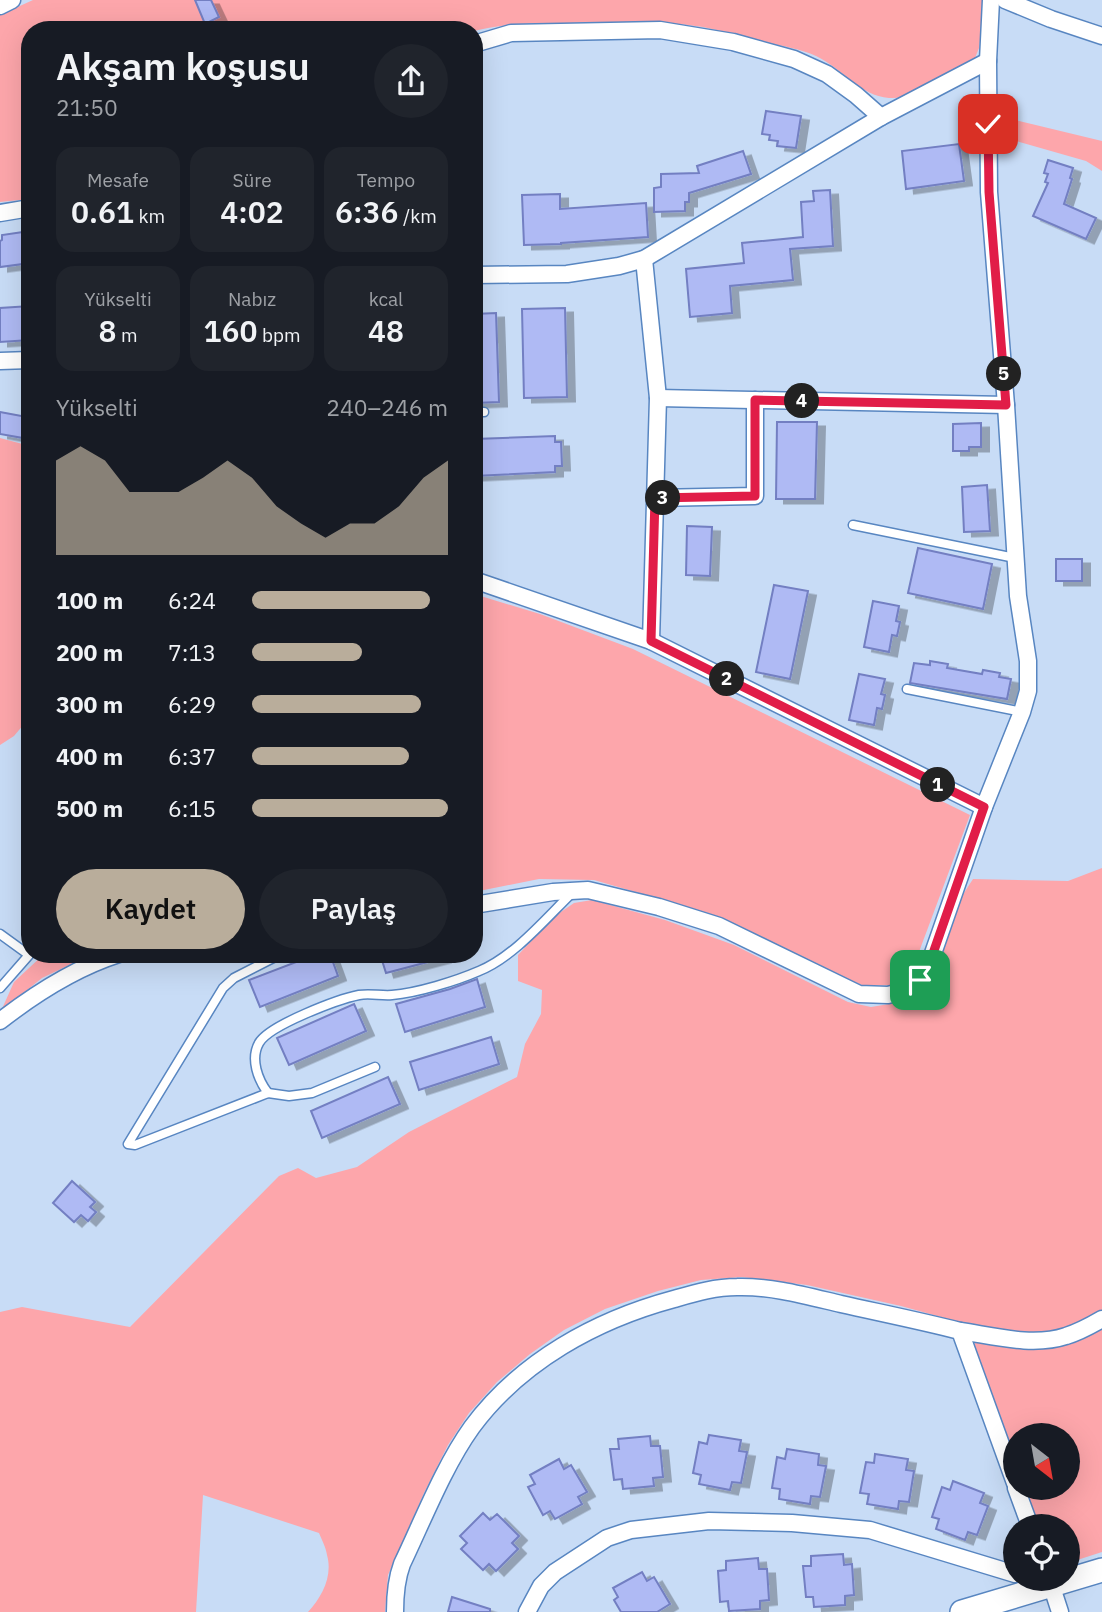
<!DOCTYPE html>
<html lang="tr">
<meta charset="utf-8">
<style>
:root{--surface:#171b24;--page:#20242c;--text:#f1f3f6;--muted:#9ea1a6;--accent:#b9ad9b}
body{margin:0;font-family:"IBM Plex Sans",sans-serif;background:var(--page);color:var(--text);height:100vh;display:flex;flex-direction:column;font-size:26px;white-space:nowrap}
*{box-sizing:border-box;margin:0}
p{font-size:23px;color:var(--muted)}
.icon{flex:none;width:38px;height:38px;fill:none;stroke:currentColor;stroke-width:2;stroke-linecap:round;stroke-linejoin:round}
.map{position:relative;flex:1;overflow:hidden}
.details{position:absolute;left:21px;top:21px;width:462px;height:942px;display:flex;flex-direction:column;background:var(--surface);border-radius:28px;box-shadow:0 7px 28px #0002}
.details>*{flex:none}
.needle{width:46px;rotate:149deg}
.controls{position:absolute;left:1003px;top:1423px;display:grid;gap:14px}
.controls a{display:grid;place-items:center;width:77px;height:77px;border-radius:50%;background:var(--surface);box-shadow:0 7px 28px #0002;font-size:35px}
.pin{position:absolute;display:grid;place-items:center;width:60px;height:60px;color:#fff;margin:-30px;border-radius:14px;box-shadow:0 4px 10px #0006}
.km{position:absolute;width:35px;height:35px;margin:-18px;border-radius:50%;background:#222;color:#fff;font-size:19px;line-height:35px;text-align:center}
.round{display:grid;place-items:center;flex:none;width:74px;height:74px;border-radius:37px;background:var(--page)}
.summary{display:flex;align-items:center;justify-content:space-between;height:119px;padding:0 35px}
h1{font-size:38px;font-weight:600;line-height:52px}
.stats{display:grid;grid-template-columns:repeat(3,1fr);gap:10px;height:119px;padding:7px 35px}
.stats div{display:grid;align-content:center;border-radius:18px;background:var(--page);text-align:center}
.stats b{font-size:30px;font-weight:600}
.stats small{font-size:19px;font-weight:400}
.stats p{font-size:19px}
.chart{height:196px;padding:14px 35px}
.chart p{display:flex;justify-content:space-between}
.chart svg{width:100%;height:126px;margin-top:7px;fill:var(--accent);opacity:.7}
.cta{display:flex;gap:14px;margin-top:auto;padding:14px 35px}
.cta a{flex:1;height:80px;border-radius:42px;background:var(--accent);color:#111;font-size:28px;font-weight:600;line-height:80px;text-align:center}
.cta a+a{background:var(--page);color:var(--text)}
ul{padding:0 35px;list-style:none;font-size:23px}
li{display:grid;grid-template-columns:112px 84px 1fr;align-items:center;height:52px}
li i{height:18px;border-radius:9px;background:var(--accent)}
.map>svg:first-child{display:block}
.green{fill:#fda6ab}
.building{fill:#afbaf4;stroke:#737fc2;stroke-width:2;filter:url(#shadow)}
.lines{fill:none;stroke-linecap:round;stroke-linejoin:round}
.lane-casing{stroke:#5886c1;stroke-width:11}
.street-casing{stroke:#5886c1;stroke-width:19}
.secondary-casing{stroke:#5886c1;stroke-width:26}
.lane{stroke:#fff;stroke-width:8}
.street{stroke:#fff;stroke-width:16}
.secondary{stroke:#fff;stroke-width:23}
.route-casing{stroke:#fff;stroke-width:14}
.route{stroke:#e11d48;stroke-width:9}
</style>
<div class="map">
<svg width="1102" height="1612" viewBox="0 0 1102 1612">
<defs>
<filter id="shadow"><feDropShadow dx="8" dy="4.5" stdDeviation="0" flood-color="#0004"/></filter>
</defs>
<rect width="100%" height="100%" fill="#c8dcf6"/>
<g class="green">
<path d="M33 0H985L979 48 975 58C951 72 919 100 889 98 860 96 842 68 816 56 801 49 782 46 765 42 744 37 723 31 703 27 659 20 614 22 570 23 537 23 506 23 474 31L30 30V199L0 202V15Z"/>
<path d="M1003 117 1102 141V171L1086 161 1002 137Z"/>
<path d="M0 438 30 446V717L14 736 0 745Z"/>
<path d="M474 594 540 614 633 649 970 815 913 968 903 978 892 985 864 986 819 967 708 913 594 880 539 879 474 892Z"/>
<path d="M1102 868V1312L1097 1315 1050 1336 1003 1334 901 1306 807 1285 742 1277 701 1280 658 1291 605 1309 564 1330 530 1354 497 1382 469 1413 448 1445 424 1493 388 1575 385 1612H308C322 1597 333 1576 327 1555 326 1548 322 1540 319 1533L203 1495 196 1612H0V1312L22 1307 130 1327 279 1176 298 1168 316 1178 357 1167 409 1132 517 1077 525 1044 541 1014 542 990 518 981V955L555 916 574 903 592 900 665 920 734 945 848 1002 871 1007 901 1002 920 995 931 984 960 899 973 879 1068 881Z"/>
<path d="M44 954H92L42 978 1 1011 14 982Z"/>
<path d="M1102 1327V1552L1068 1563V1526H1037L1023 1488H1068V1435H1015V1466L974 1348 975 1341Z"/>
</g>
<g class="building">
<path d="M195 0H211L219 17 205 24Z"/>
<path d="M766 111 801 116 796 148 777 146 778 141 769 140 770 135 762 134Z"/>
<path d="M959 144 964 181 906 189 902 151Z"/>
<path d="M743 151 751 174 689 193V202H685V211L654 212V188L661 187V174L699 173 697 166Z"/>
<path d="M1048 160 1073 168 1070 178 1072 179 1064 204 1096 218 1086 239 1033 216 1048 183 1045 182 1048 174 1044 173Z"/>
<path d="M830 190 833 246 790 249 793 280 730 286 732 313 690 317 686 269 744 263 742 243 803 237 801 202 814 201 813 191Z"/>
<path d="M560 194V209L646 203 648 237 561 243V244L524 245 522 195Z"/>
<path d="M30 231V263L0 267V241L2 240V235Z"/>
<path d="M30 306V340L0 342V308Z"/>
<path d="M565 308 567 397 524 398 522 309Z"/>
<path d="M496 313 499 402 474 403V314Z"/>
<path d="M0 412 27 417 23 438 0 434Z"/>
<path d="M777 422H817L815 499H776Z"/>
<path d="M981 423V447H969V451H953V424Z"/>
<path d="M555 436V442H561L562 466H555V472L474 476V439Z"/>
<path d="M987 485 990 531 964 532 962 487Z"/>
<path d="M687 526 712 527 710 576 686 575Z"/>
<path d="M918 548 992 564 983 609 908 593Z"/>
<rect x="1056" y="559" width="26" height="22"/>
<path d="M774 585 808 591 790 679 756 672Z"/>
<path d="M873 601 899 606 896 621 900 622 897 636 892 635 889 652 864 647Z"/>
<path d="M930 661 948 664 947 668 982 674 983 670 1000 673 999 677 1011 679 1007 699 910 683 914 663 930 665Z"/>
<path d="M859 674 885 679 881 694 885 695 882 709 877 708 874 725 849 720Z"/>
<path d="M317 954H330L338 976 260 1007 249 980Z"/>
<path d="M380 954H442L443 958 386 973Z"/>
<path d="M477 979 485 1007 405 1032 396 1004 450 989Z"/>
<path d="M354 1004 366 1031 289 1065 277 1038Z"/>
<path d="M491 1037 499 1064 419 1090 410 1062Z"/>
<path d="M388 1077 400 1104 322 1138 311 1111Z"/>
<path d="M72 1181 95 1202 90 1207 96 1212 88 1221 81 1215 74 1222 53 1203Z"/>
<path d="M709 1435 741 1440 739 1451 747 1452 741 1483 732 1482 730 1490 699 1484 701 1475 693 1473 699 1442 707 1444Z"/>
<path d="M650 1436 651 1446H660L663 1477 653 1478 654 1486 623 1489 622 1479 614 1480 610 1449H619L618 1439Z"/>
<path d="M787 1449 819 1454 818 1465 826 1466 820 1497 811 1496 810 1504 779 1499 780 1489 772 1488 777 1457 785 1459Z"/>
<path d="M875 1454 908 1459 906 1470 914 1471 909 1502 899 1501 898 1509 867 1504 869 1494 860 1493 866 1462 874 1463Z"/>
<path d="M559 1459 564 1469 571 1465 587 1492 578 1497 582 1504 555 1519 550 1511 543 1515 528 1487 535 1484 530 1475Z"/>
<path d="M953 1481 984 1493 980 1503 988 1506 977 1535 968 1532 965 1540 936 1529 939 1519 932 1517 942 1487 950 1490Z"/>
<path d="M483 1513 490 1520 497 1514 519 1536 512 1543 518 1549 496 1571 489 1564 483 1570 461 1549 467 1543 460 1536Z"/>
<path d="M843 1554 844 1565 852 1564 854 1595 845 1596V1605L814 1607 813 1597H806L803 1566H811V1556Z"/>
<path d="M758 1558 759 1569H767L769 1600 760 1601V1609L729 1611 728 1601 720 1602 718 1571 726 1570V1561Z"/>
<path d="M642 1572 647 1581 654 1577 670 1604 657 1612H621L614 1600 618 1597 613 1588Z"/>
<path d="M452 1597 490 1609V1612H448Z"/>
</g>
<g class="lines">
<g class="lane-casing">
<g id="lane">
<path d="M474 412H484"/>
<path d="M853 525 1015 558"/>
<path d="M907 689 1022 712"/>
<path d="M0 934 29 955 0 988"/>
<path d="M281 954 234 978 223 988 128 1144 135 1145 268 1093 289 1096 312 1093 375 1067"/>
<path d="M268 1093C258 1080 250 1059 259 1043 269 1025 339 999 359 995 370 993 381 996 392 995 417 993 456 981 479 971 514 957 546 918 573 892"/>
</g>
</g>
<g class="street-casing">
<g id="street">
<path d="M1005 0 1051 19 1102 36"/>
<path d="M0 6 12 0"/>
<path d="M474 44 511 33 660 30 733 42 794 59 827 74 856 95 881 117"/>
<path d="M0 213 30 208"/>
<path d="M644 259 658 398 651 641"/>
<path d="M474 275 567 274 619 266 644 259 881 117 988 61"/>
<path d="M0 361 30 360"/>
<path d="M658 398 1006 405"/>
<path d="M655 498 755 496V400"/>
<path d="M474 580 651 641 984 807"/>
<path d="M474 905 553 892 588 890 659 907 719 926 859 994 888 995 904 991 920 980 930 962 984 807 1022 712 1028 691V661L1018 596 1006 405 989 192 988 61 991 0"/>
<path d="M0 1021C36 993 75 968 119 954"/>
<path d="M960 1331C994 1336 1033 1347 1066 1336 1079 1332 1090 1326 1102 1319"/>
<path d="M1016 1488 1030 1526"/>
<path d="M1049 1578 1060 1612"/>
<path d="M395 1612C395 1595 396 1580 402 1564 423 1520 444 1466 472 1427 521 1361 596 1320 674 1299 695 1293 715 1287 737 1287 772 1286 807 1296 841 1304 881 1313 921 1321 960 1331L1015 1483"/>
<path d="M527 1612 541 1586 555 1572 607 1538 631 1530 709 1521 792 1523 870 1530 1015 1574"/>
</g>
</g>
<g class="secondary-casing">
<path id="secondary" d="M962 1612 1102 1570"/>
</g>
<use href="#lane" class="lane"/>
<use href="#street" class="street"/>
<use href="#secondary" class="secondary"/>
</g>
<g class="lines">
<g class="route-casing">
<path id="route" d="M920 980 930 962 984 807 651 641 655 498 755 496V400L1006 405 989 192 988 124"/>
</g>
<use href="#route" class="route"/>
</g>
</svg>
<div class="controls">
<a><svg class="needle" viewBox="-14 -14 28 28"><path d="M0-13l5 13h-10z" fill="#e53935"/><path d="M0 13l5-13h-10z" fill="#9ea1a6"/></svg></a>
<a><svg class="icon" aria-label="locate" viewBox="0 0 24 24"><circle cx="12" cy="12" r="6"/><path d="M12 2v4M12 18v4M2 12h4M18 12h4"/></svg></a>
</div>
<div class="pin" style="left:920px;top:980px;background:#1e9e55"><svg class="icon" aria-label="arrive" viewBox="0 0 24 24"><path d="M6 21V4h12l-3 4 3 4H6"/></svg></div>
<div class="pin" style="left:988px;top:124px;background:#d93025"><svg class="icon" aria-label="check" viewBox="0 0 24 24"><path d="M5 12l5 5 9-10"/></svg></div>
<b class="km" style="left:938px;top:785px">1</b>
<b class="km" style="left:727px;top:679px">2</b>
<b class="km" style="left:663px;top:498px">3</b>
<b class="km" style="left:802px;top:401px">4</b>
<b class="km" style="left:1004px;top:374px">5</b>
<section class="details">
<div class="summary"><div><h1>Akşam koşusu</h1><p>21:50</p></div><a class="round"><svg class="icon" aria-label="share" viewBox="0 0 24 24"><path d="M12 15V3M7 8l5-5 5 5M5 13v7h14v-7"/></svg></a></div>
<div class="stats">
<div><p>Mesafe</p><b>0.61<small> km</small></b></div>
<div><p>Süre</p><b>4:02</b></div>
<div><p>Tempo</p><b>6:36<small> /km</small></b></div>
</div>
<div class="stats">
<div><p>Yükselti</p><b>8<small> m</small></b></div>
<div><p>Nabız</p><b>160<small> bpm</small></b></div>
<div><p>kcal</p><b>48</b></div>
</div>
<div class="chart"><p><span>Yükselti</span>240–246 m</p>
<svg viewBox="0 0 160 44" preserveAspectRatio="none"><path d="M0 44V11L10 6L20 11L30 22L40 22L50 22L60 17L70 11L80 17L90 27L100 33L110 38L120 33L130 33L140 27L150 17L160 11V44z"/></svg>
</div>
<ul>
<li><b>100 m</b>6:24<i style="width:91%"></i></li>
<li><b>200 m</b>7:13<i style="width:56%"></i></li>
<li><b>300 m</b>6:29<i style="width:86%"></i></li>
<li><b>400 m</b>6:37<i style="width:80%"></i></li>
<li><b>500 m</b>6:15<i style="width:100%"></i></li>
</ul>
<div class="cta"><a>Kaydet</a><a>Paylaş</a></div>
</section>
</div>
